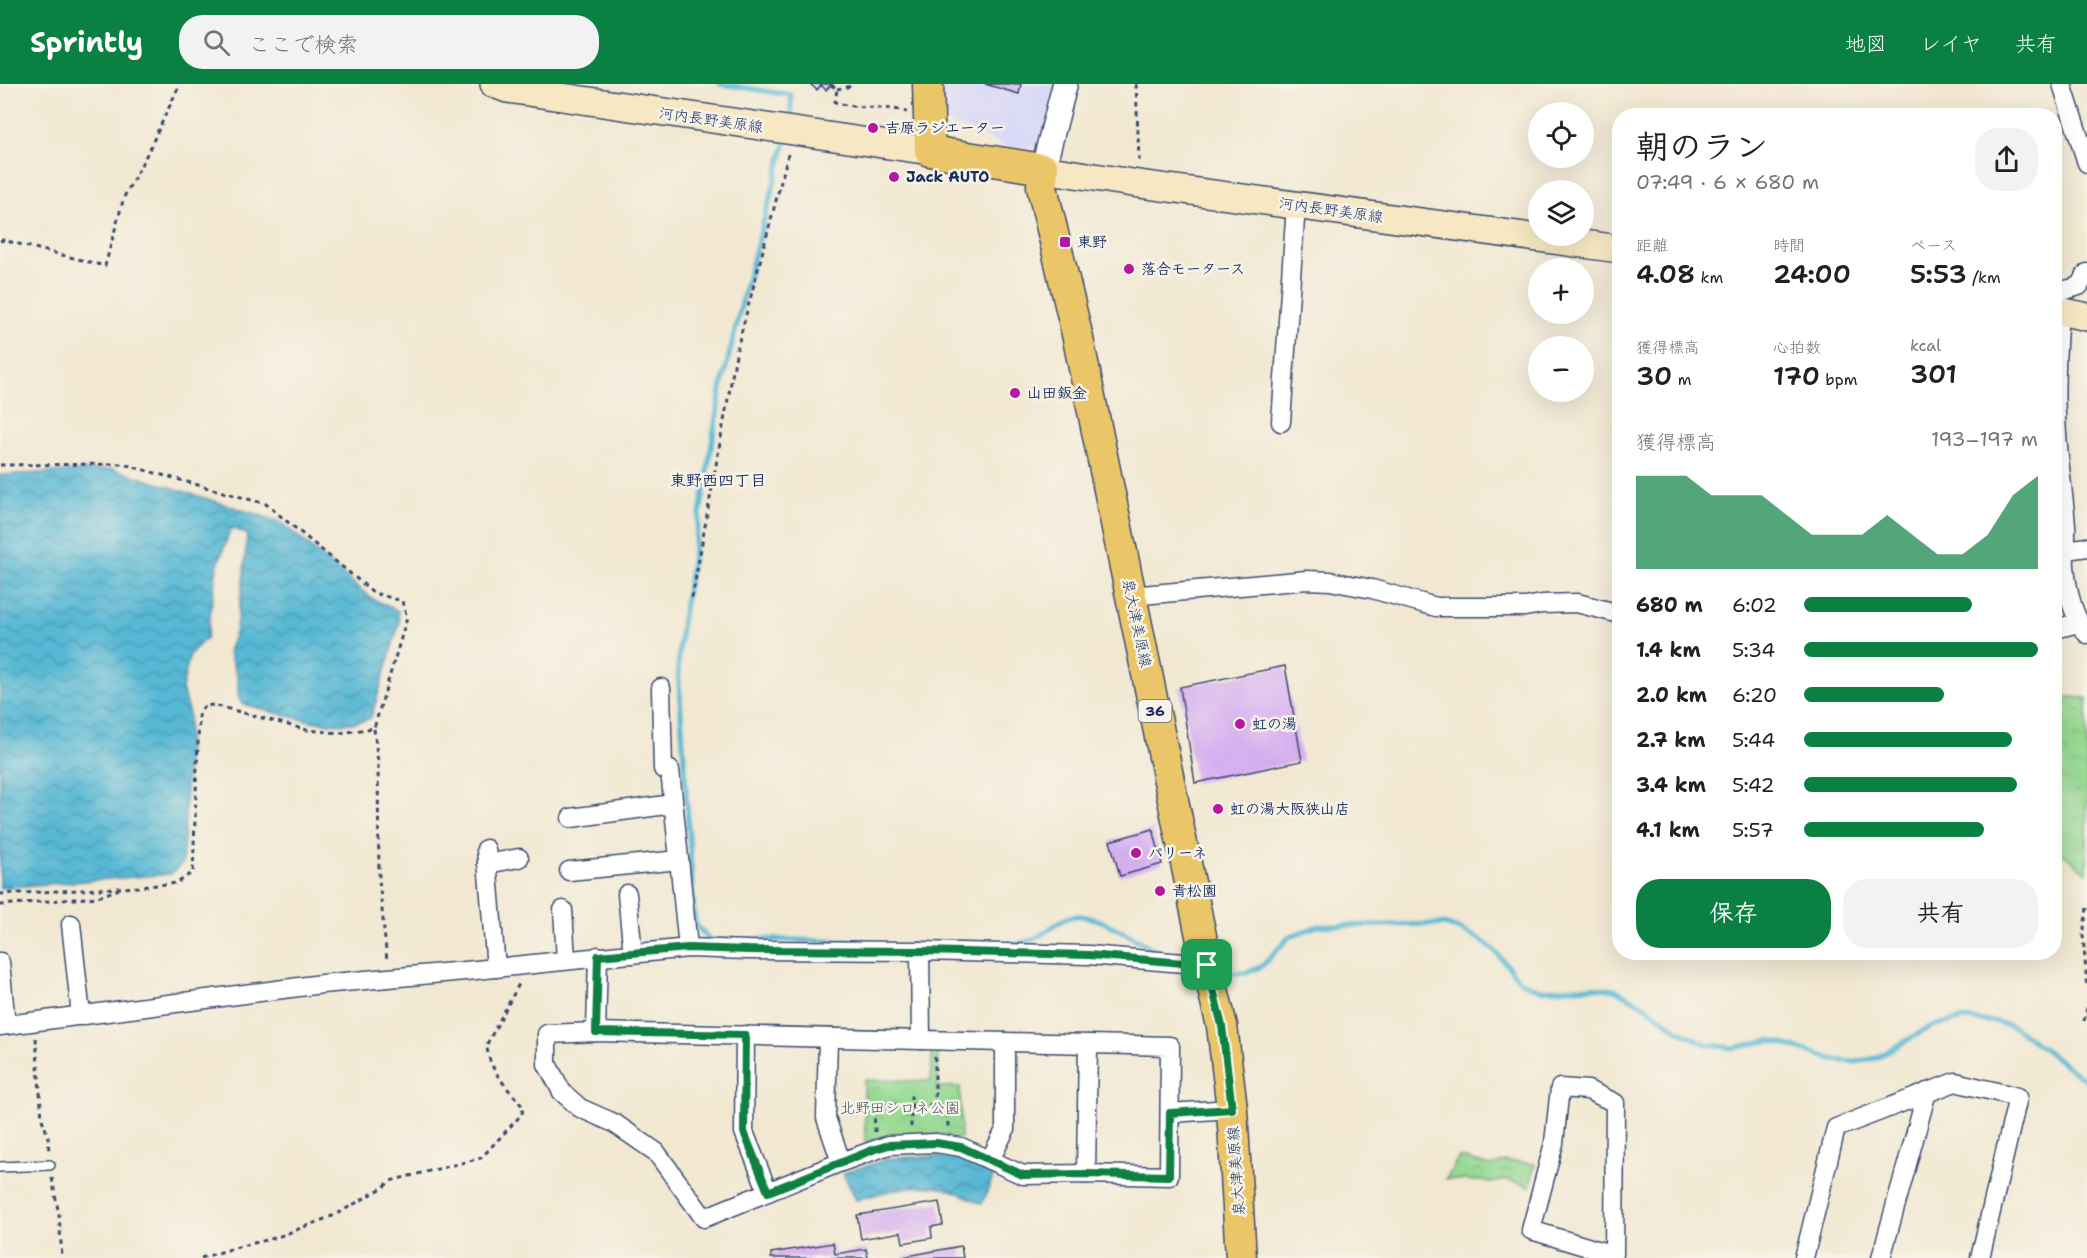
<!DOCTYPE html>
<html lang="ja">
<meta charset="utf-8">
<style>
:root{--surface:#fff;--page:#f2f2f2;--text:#202124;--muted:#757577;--accent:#0b8043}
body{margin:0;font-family:"Shantell Sans","Klee One",sans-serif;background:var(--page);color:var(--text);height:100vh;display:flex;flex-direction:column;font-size:22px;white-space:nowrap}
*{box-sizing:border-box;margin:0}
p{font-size:20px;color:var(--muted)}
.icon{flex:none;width:33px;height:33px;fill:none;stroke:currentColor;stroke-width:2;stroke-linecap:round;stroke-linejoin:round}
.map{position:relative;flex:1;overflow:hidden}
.side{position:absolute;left:1612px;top:24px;width:450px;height:852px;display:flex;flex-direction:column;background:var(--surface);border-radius:24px;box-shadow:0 6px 24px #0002}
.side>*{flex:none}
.buttons{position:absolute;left:1528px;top:18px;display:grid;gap:12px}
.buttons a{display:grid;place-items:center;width:66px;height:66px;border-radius:50%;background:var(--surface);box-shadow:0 6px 24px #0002;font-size:30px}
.pin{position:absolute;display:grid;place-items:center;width:51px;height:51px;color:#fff;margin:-26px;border-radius:12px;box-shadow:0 3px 9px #0006}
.round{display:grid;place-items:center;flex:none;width:63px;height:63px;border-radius:24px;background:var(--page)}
.summary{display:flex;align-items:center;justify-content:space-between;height:102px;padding:0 24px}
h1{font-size:33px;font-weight:600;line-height:45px}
.stats{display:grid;grid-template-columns:repeat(3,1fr);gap:9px;height:102px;padding:6px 24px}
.stats div{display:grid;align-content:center}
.stats b{font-size:26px;font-weight:600}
.stats small{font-size:16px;font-weight:400}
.stats p{font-size:16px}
.chart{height:168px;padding:12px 24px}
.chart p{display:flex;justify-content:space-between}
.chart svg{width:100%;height:108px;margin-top:6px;fill:var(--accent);opacity:.7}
.action{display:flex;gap:12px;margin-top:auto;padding:12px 24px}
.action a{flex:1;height:69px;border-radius:24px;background:var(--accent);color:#fff;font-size:24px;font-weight:600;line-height:69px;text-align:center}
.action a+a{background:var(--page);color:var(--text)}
ul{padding:0 24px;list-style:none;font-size:20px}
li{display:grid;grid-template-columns:96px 72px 1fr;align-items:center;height:45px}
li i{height:15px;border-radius:8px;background:var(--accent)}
header{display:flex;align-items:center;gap:36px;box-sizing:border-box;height:84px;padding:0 30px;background:var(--accent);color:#fff}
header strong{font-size:28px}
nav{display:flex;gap:33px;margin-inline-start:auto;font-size:21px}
.search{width:420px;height:54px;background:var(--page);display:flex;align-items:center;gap:15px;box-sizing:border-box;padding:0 21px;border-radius:24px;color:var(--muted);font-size:22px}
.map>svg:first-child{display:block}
.built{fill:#d8d7f8}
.park{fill:url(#park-crowns);stroke:#588478;stroke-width:1.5}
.water{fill:url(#water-waves);stroke:#387499;stroke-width:1.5}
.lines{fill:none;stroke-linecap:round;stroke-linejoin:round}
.stream{stroke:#56b8d4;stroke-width:5}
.building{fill:#d5aef0}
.service-casing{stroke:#3b4b6f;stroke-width:12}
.minor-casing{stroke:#3b4b6f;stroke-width:21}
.tertiary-casing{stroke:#3b4b6f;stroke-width:27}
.secondary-casing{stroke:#3b4b6f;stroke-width:30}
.primary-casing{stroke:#3b4b6f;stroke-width:33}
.path{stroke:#3b4b6f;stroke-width:3;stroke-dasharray:4.5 4.5;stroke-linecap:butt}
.service{stroke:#fff;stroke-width:9}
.minor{stroke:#fff;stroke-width:18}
.tertiary{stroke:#fff;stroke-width:24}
.secondary{stroke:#f7e8c3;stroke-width:27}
.primary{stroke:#ebc669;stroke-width:30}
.route-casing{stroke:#fff;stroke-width:12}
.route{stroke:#0b8043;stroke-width:8}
.poi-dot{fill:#b5179e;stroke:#f7f3e8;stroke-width:2}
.labels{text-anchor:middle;stroke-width:5;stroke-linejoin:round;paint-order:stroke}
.shield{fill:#f7f3e8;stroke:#5d6a87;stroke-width:1.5}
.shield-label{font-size:14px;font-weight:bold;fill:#1b2f5e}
.street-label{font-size:15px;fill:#1b2f5e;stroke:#f7f3e8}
.poi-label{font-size:15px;font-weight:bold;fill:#1b2f5e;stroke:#f7f3e8;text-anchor:start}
.park-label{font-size:15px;fill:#3a5a6b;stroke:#f7f3e8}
.neighbourhood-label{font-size:16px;font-weight:bold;fill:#1b2f5e;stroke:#f7f3e8}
</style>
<header>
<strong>Sprintly</strong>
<div class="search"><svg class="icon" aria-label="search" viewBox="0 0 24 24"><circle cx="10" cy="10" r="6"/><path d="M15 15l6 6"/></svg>ここで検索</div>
<nav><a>地図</a><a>レイヤ</a><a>共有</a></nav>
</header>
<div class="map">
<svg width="2087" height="1174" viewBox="0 0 2087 1174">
<defs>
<pattern id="park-crowns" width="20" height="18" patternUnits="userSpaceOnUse" patternTransform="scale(1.5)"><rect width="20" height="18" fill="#95d992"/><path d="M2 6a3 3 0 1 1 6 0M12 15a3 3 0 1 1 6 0" fill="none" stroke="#80bb80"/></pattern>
<pattern id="water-waves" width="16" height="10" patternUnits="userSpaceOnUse" patternTransform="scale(1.5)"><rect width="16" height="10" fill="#56b8d4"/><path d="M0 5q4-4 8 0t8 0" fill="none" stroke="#4696af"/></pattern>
</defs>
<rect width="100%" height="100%" fill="#f7f3e8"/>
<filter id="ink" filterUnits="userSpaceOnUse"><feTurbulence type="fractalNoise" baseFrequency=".0167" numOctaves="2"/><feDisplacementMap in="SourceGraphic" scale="12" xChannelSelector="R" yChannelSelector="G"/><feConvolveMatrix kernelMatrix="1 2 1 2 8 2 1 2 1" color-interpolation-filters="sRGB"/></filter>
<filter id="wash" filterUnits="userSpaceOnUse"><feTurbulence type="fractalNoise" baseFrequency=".008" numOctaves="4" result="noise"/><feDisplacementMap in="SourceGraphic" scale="24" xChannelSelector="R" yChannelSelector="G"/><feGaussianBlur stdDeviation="1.35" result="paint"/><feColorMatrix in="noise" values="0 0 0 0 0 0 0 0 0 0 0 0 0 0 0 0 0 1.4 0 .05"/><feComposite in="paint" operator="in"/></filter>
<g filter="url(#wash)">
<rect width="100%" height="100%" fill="#f2e8d2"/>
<path class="built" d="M937 0H1057L1040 64H1011L939 35Z"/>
<g class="park">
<path d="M2055 612 2087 614V789L2055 763Z"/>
<path d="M938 965V1003H960L961 1054C929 1048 897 1049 865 1058L864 996 931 997 932 966Z"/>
<path d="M1459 1073 1491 1082 1505 1077 1535 1080 1530 1103 1507 1096 1495 1098 1446 1095Z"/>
</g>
<g class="water">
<path d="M113 385 281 438 371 514 398 527 399 540 371 634C333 650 281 629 242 620L238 612V596L228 567 235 549 243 499 247 450 231 444 217 483 207 553 190 570 182 604 189 630 183 779 171 790 0 804V391Z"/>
<path d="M937 1072 959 1075 995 1089 982 1120C967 1113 951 1104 934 1103 908 1100 880 1109 856 1116L843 1089 891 1074Z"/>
</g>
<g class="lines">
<g class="stream">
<path d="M720 0 791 11V37"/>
<path d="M786 57 745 205 721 305 681 543 678 582 694 829 696 841 710 857 758 855 865 858"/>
<path d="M961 859C984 859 1010 864 1031 856 1049 850 1060 830 1081 832 1105 834 1136 856 1157 867"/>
<path d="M1221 889H1247L1262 882 1290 852 1318 842 1444 840 1459 845 1481 856 1495 867 1520 897 1540 906 1592 903 1616 906 1645 922 1679 947 1706 960 1733 964 1771 956 1835 976 1855 978 1876 974 1932 942 1963 935 1997 938 2014 943 2087 997"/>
</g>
</g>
<g id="blocks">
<g class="building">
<path d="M810 0H832L826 6 821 1 817 6Z"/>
<path d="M985 0H1021L1019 10Z"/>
<path d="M1285 582 1302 677 1195 699 1180 603Z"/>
<path d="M1153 745 1162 780 1120 792 1110 757Z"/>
<path d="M939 1118 943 1141 931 1143 932 1154 903 1159 901 1148 861 1155 857 1131Z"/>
<path d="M833 1159 835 1170 866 1165 868 1174H771V1169Z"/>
<path d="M961 1162 963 1174H902V1173Z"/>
</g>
</g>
</g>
<g filter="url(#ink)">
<use href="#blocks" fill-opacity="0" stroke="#3b4b6f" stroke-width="1.5"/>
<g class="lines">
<g class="service-casing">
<path id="service" d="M0 1083 50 1081"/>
</g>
<g class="minor-casing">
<g id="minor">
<path d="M2062 0 2087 79"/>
<path d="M2055 212 2059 208 2079 202 2087 189"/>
<path d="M2059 226C2057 262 2054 296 2056 331 2057 368 2063 404 2066 441 2067 454 2064 468 2065 482 2067 505 2072 532 2087 550"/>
<path d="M1281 338 1296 121"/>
<path d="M2066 466 2087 463"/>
<path d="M1131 512 1307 496 1330 497 1372 505 1436 523H1525L1542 520 1577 519 1620 530"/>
<path d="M2055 545 2078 539"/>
<path d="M661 604 663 685 670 686 688 864"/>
<path d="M571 734 673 720"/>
<path d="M486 765 496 884"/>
<path d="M487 780 519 774"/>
<path d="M569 787 679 776"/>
<path d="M627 810 633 870"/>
<path d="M563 826 566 876"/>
<path d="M71 840 81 932"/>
<path d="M920 867 921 956"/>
<path d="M0 878 6 941"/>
<path d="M0 942 322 900 476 886 688 864 748 866 920 867 1089 871 1207 881"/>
<path d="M596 948 1170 962 1169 1092 1086 1090 1023 1091 961 1063 936 1059 889 1061 841 1078 704 1134 656 1068 614 1039 580 1024 562 1008 547 980V950Z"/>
<path d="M596 948 598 872"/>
<path d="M745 951 744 1048 768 1108"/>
<path d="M828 954 826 1034 841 1078"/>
<path d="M1560 1004 1588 1006 1615 1019 1614 1171 1531 1146 1554 1059Z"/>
<path d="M1170 1029 1232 1025"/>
<path d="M990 1076 1005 1046V958"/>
<path d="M1086 1090 1088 960"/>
<path d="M1804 1174 1836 1044 1955 998 2018 1013 1980 1174"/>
<path d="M1881 1174 1927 1008"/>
</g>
</g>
<g class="tertiary-casing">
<path id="tertiary" d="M1043 85 1065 0"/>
</g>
<g class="secondary-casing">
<g id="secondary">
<path d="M494 0 507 5 930 67"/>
<path d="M1043 85 1139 100 1620 165"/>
<path d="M2055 226 2087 233"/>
</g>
</g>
<g class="primary-casing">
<path id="primary" d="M928 0 930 67 1043 85 1042 103 1077 250 1207 881 1222 942 1232 1025 1241 1174"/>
</g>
<g class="path">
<path d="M1136 0 1139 78"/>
<path d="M831 1 837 5 835 18C858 26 884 21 907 28"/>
<path d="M837 5 852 2 853 0"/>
<path d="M0 157 3 156 105 182 124 113 148 68 180 0"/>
<path d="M0 381 123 380 266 420 374 509 402 517 407 534 374 644 340 649 307 646 214 621 204 622 199 631 193 788 177 799 138 803 0 810"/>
<path d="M692 514 737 265 789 67"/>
<path d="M374 645 378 679 379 795 387 877"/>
<path d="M0 821 98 813 119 805"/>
<path d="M2087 824 2083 851 2087 901"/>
<path d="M2084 937 2087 924"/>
<path d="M36 954 42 1035 48 1052 49 1069"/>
<path d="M935 1022V973"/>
<path d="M911 1043V1011"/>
<path d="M875 1048 874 1021H947L948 1043"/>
<path d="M52 1094 59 1131 62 1174"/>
<path d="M201 1174 241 1162 275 1154 335 1131 384 1103 390 1097 481 1074 522 1030 523 1023C508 1004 487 985 487 960L520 898"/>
</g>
<use href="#service" class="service"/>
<use href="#minor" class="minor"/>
<use href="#tertiary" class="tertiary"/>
<use href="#secondary" class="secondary"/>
<use href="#primary" class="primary"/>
</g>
</g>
<g class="lines" filter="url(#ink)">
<g class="route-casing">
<path id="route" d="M688 864 748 866 920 867 1089 871 1207 881 1222 942 1232 1025 1170 1029 1169 1092 1086 1090 1023 1091 961 1063 936 1059 889 1061 875 1065 768 1108 744 1048 745 951 596 948 598 872Z"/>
</g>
<use href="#route" class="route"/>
</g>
<g class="poi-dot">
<circle cx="873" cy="44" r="6"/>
<circle cx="894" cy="93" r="6"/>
<rect x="1059" y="152" width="12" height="12" rx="3"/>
<circle cx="1129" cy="185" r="6"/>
<circle cx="1015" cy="309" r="6"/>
<circle cx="1240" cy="640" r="6"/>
<circle cx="1218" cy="725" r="6"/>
<circle cx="1136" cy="769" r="6"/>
<circle cx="1160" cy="807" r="6"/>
</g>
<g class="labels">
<rect class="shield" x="1138.5" y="616" width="33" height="22" rx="4.5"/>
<g class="shield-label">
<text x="1155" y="632">36</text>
</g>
<g class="street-label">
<text transform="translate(711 36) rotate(8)" y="5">河内長野美原線</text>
<text transform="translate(1331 126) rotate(8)" y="5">河内長野美原線</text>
<text transform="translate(1137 539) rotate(78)" y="5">泉大津美原線</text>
<text transform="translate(1236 1087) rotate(-94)" y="5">泉大津美原線</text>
</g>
<g class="poi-label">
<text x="885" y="49">吉原ラジエーター</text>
<text x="906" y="98">Jack AUTO</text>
<text x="1077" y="163">東野</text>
<text x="1141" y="190">落合モータース</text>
<text x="1027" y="314">山田鈑金</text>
<text x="1252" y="645">虹の湯</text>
<text x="1230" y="730">虹の湯大阪狭山店</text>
<text x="1148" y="774">パリーネ</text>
<text x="1172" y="812">青松園</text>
</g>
<g class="park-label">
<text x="900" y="1029">北野田シロネ公園</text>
</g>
<g class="neighbourhood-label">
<text x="718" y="402">東野西四丁目</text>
</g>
</g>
</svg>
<div class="buttons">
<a><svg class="icon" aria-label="locate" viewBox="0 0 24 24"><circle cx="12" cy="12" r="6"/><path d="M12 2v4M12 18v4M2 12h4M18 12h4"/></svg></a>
<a><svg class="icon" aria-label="layers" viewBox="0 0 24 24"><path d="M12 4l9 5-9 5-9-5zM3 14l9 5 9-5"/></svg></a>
<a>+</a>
<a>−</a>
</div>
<div class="pin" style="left:1207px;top:881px;background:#1e9e55"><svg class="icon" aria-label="arrive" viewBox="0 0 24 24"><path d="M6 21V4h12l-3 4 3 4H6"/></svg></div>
<section class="side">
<div class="summary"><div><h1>朝のラン</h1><p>07:49 · 6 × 680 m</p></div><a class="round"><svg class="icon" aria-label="share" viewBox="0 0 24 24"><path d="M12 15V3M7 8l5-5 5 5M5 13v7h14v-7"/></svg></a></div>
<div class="stats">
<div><p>距離</p><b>4.08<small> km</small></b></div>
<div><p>時間</p><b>24:00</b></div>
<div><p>ペース</p><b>5:53<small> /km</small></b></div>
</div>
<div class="stats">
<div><p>獲得標高</p><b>30<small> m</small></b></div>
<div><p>心拍数</p><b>170<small> bpm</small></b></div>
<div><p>kcal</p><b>301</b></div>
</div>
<div class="chart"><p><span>獲得標高</span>193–197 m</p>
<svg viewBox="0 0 160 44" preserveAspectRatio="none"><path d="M0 44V6L10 6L20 6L30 14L40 14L50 14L60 22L70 30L80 30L90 30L100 22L110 30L120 38L130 38L140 30L150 14L160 6V44z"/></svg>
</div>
<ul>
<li><b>680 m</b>6:02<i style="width:72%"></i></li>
<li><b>1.4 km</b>5:34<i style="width:100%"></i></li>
<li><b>2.0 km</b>6:20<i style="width:60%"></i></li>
<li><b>2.7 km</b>5:44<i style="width:89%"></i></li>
<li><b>3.4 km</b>5:42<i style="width:91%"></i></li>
<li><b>4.1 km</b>5:57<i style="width:77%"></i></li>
</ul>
<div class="action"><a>保存</a><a>共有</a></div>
</section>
</div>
